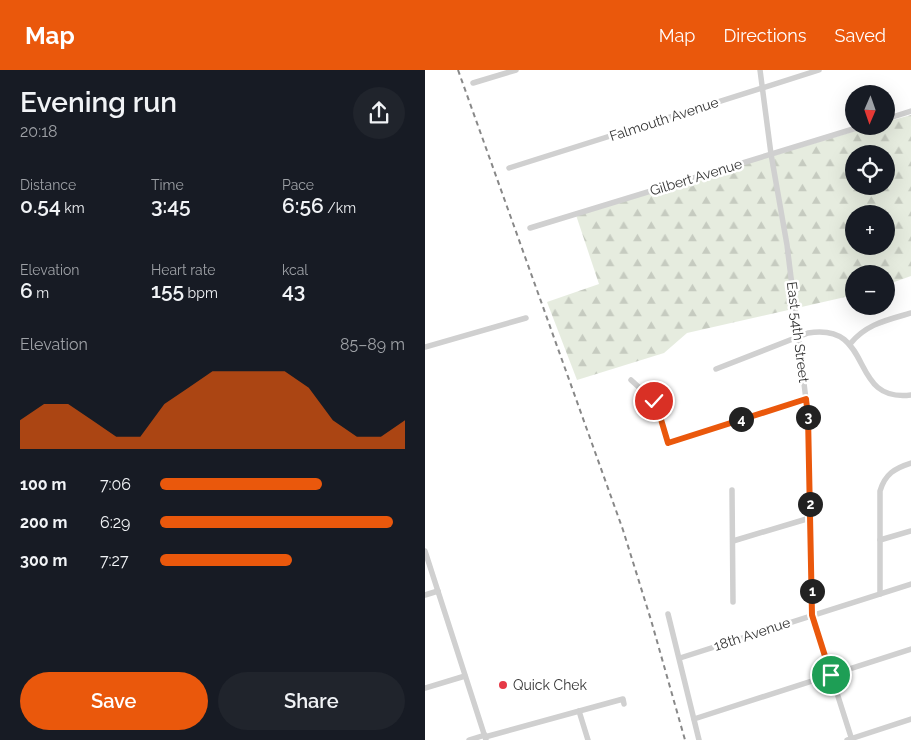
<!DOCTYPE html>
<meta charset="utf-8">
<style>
:root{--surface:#171b24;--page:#20242c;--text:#f1f3f6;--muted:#9ea1a6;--accent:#ea580c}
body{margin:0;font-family:Raleway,sans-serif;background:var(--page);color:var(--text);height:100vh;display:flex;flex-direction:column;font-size:19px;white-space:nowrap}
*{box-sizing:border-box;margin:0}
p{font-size:16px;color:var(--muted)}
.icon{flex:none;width:28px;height:28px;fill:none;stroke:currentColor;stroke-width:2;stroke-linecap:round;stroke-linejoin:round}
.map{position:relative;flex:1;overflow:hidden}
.panel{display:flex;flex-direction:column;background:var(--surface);width:425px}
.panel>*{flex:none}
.needle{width:32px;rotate:182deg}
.fabs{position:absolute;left:420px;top:15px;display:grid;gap:10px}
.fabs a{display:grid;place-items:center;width:50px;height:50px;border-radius:50%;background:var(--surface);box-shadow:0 5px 20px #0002;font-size:25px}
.pin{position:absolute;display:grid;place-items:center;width:42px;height:42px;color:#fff;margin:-21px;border:2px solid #fff;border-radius:50%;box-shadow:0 1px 5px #0007}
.km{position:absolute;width:25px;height:25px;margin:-12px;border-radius:50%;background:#222;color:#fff;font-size:14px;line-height:25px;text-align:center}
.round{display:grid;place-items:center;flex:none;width:52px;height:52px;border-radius:26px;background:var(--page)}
.summary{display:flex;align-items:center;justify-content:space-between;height:85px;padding:0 20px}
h1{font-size:28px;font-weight:600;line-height:38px}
.stats{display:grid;grid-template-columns:repeat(3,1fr);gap:8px;height:85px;padding:5px 20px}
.stats div{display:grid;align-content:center}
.stats b{font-size:21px;font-weight:600}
.stats small{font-size:14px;font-weight:400}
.stats p{font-size:14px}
.chart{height:140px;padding:10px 20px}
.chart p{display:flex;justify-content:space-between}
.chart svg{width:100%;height:90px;margin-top:5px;fill:var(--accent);opacity:.7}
.cta{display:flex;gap:10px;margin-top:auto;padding:10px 20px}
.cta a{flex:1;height:58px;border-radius:30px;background:var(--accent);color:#fff;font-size:20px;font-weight:600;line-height:58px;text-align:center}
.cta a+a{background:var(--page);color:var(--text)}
ul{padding:0 20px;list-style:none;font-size:16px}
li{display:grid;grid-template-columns:80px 60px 1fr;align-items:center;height:38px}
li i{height:12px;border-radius:6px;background:var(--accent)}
header{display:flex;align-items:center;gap:30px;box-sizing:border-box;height:70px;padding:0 25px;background:var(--accent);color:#fff}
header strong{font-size:24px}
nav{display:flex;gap:28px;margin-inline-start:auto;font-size:18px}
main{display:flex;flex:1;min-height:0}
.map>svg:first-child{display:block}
.forest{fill:url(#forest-firs);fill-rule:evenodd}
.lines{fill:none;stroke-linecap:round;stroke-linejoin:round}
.minor{stroke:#d0d0d0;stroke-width:5.5}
.rail{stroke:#888;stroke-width:2;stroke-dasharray:5 4;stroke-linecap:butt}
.route-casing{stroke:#fff;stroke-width:10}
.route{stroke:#ea580c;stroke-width:6}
.poi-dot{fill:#e63946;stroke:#fff;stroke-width:2}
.labels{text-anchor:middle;stroke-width:5;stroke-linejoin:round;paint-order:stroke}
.street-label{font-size:14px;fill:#333;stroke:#fff}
.poi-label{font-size:14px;fill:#333;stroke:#fff;text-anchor:start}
</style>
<header>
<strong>Map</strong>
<nav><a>Map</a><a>Directions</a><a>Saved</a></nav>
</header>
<main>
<section class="panel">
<div class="summary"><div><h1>Evening run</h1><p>20:18</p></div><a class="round"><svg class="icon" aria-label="share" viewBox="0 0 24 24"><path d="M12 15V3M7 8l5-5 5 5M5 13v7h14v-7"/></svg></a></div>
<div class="stats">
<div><p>Distance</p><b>0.54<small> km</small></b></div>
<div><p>Time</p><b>3:45</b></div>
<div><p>Pace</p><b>6:56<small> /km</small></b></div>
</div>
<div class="stats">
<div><p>Elevation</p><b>6<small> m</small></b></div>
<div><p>Heart rate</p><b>155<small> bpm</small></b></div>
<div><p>kcal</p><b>43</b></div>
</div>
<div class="chart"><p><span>Elevation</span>85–89 m</p>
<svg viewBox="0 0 160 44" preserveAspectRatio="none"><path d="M0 44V30L10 22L20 22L30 30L40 38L50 38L60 22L70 14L80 6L90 6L100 6L110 6L120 14L130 30L140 38L150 38L160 30V44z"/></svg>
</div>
<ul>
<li><b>100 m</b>7:06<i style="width:66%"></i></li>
<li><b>200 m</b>6:29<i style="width:95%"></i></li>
<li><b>300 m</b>7:27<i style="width:54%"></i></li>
</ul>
<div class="cta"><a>Save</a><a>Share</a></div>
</section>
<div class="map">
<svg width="486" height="670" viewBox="0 0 486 670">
<defs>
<pattern id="forest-firs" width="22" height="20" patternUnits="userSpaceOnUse" patternTransform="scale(1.25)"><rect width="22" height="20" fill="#e6ecdf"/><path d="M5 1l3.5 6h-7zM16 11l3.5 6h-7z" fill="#c6cbc0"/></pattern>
</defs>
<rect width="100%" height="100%" fill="#fff"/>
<path class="forest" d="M486 45V206L461 215V204H429V225L262 263 239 283 152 310 122 232 174 214 151 145 447 56H461V52ZM429 84H461V116H429ZM429 144H461V176H429Z"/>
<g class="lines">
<g class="minor">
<path d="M335 0 346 84 362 175 383 346 387 545 427 670"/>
<path d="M48 13 91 0"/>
<path d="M461 49 486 41"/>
<path d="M84 98 394 0"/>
<path d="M105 158 438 56"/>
<path d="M425 274C441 254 462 250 486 243"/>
<path d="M0 277 101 248"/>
<path d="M291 299 383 263C451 252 422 333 486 325"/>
<path d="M206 310 229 331 232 336 243 373 381 329"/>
<path d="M307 420 308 532"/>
<path d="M455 470 486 461"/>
<path d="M308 471 385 448"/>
<path d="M0 481 61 670"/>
<path d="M455 524V421C460 404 470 398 486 393"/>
<path d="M0 525 13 521"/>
<path d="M243 544 274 670"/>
<path d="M255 588 486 514"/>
<path d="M0 618 40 606"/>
<path d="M154 641 163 670"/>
<path d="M269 649 486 579"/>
<path d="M60 667 198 629 199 634"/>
<path d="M44 670 60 665"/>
<path d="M422 670 486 649"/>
</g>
<path class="rail" d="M33 0 198 460 226 550 260 670"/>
</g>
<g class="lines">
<g class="route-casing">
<path id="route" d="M229 331 232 336 243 373 381 329 383 346 387 545 406 605"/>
</g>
<use href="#route" class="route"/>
</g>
<circle class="poi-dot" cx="78" cy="615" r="5"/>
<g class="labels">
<g class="street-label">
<text transform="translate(239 49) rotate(-18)" y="5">Falmouth Avenue</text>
<text transform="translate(271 107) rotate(-17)" y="5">Gilbert Avenue</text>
<text transform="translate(373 262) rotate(83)" y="5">East 54th Street</text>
<text transform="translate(327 564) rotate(-18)" y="5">18th Avenue</text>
</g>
<g class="poi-label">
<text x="88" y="620">Quick Chek</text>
</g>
</g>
</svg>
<div class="fabs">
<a><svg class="needle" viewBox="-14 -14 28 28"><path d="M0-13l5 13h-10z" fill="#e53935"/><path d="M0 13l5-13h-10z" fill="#9ea1a6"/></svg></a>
<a><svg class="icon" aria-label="locate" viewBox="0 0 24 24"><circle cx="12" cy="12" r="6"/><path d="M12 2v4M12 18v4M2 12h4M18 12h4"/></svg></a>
<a>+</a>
<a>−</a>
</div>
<div class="pin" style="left:406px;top:605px;background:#1e9e55"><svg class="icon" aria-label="arrive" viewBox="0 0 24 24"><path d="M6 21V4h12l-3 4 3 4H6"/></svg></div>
<div class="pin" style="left:229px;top:331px;background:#d93025"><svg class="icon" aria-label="check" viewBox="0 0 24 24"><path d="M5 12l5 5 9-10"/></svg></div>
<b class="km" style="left:387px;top:521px">1</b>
<b class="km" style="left:385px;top:434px">2</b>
<b class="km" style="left:383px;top:347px">3</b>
<b class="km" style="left:316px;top:349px">4</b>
</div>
</main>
